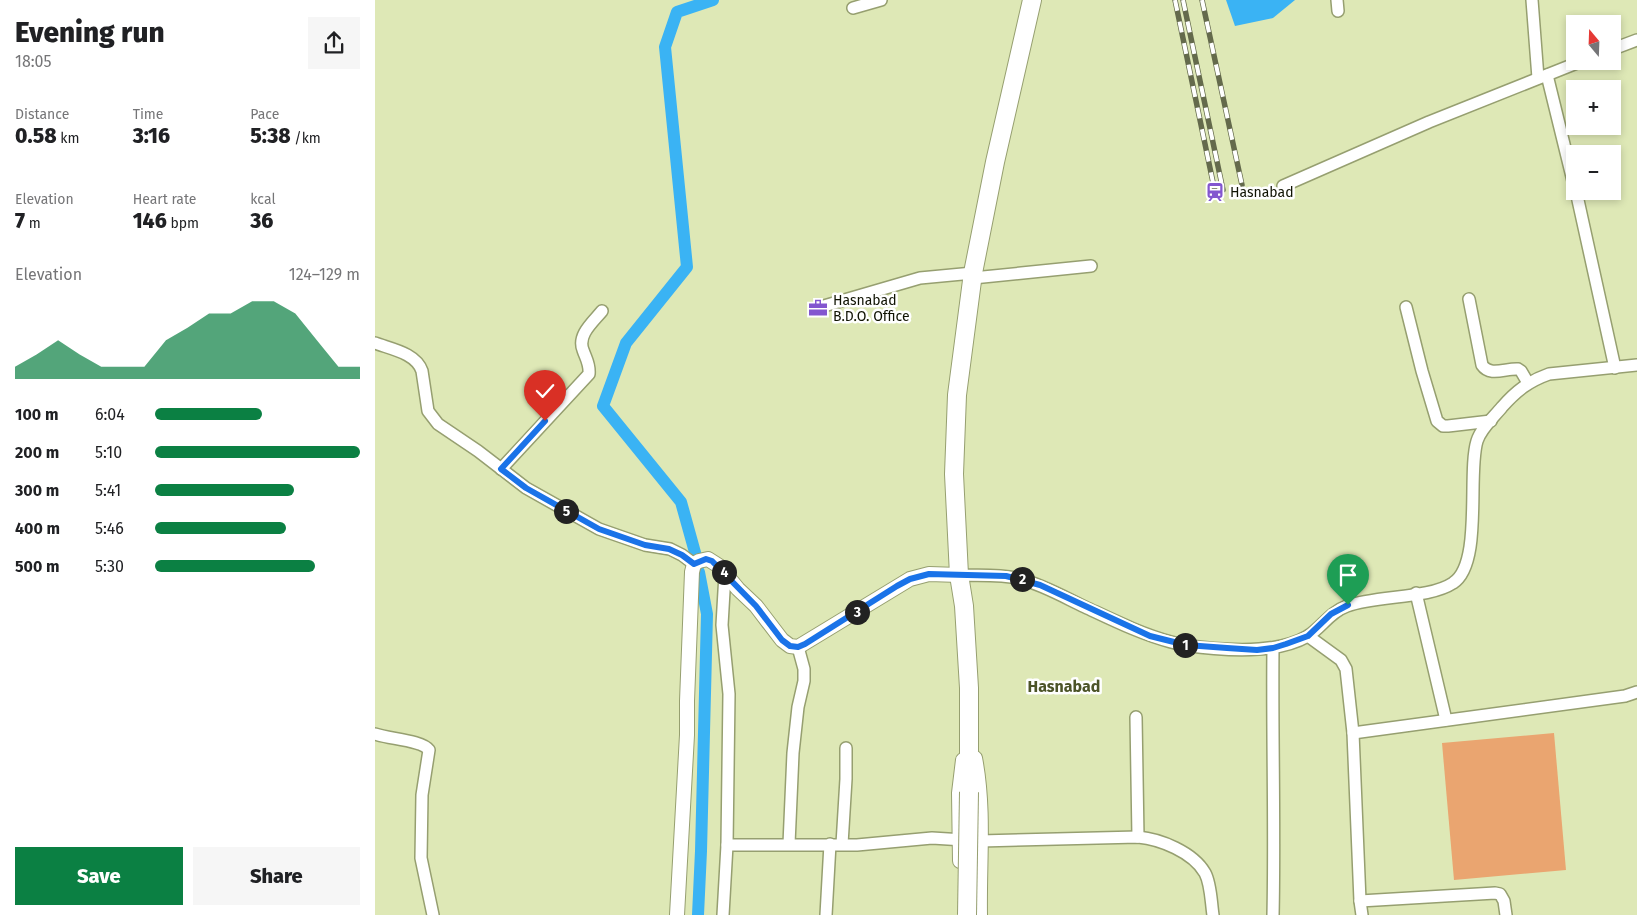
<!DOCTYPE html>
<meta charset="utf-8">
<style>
:root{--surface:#fff;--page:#f6f6f6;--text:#202124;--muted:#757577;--accent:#0b8043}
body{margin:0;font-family:"Fira Sans",sans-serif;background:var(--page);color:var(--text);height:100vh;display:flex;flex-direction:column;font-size:19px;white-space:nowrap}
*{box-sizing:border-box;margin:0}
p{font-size:16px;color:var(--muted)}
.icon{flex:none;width:28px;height:28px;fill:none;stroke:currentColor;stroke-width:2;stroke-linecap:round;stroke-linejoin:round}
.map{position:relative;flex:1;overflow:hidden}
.drawer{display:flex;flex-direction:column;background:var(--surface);width:375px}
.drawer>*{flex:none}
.needle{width:32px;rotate:341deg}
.buttons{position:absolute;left:1191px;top:15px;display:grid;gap:10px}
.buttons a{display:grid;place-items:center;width:55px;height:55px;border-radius:0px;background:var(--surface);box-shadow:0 2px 8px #0003;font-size:25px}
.pin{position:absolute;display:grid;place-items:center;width:42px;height:42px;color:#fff;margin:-51px -21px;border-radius:50% 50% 50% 0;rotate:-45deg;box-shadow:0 0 5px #0007}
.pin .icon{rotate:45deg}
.km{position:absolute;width:25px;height:25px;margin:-12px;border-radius:50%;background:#222;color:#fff;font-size:14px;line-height:25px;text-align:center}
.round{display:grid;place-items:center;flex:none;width:52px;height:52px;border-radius:0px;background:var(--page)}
.headline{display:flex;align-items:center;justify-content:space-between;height:85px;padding:0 15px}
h1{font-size:28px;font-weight:800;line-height:38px}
.figures{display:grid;grid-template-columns:repeat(3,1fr);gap:8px;height:85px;padding:5px 15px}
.figures div{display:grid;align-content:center}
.figures b{font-size:21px;font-weight:800}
.figures small{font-size:14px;font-weight:400}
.figures p{font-size:14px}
.chart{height:140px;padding:10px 15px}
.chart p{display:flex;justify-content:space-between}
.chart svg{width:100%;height:90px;margin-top:5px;fill:var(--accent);opacity:.7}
.action{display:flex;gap:10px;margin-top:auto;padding:10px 15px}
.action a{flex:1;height:58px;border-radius:0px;background:var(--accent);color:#fff;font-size:20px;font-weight:800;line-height:58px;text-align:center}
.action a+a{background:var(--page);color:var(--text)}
ul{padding:0 15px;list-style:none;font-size:16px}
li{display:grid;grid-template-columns:80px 60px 1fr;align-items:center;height:38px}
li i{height:12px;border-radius:6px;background:var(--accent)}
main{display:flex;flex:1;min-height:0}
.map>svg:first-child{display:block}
.green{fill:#eaa570}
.water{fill:#3ab3f4}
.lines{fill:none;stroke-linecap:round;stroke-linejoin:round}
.canal{stroke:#3ab3f4;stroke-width:12}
.minor-casing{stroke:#969f70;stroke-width:14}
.tertiary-casing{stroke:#969f70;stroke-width:16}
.primary-casing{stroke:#969f70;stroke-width:20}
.minor{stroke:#fff;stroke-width:11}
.tertiary{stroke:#fff;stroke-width:14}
.primary{stroke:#fff;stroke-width:18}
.rail-casing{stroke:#646a4c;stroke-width:5.5}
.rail{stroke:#fff;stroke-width:4;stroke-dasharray:11;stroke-linecap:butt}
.primary-bridge-casing{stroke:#969f70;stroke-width:20;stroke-linecap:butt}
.primary-bridge{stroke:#fff;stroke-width:18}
.route-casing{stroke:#fff;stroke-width:10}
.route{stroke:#1a73e8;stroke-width:6}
.labels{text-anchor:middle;stroke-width:5;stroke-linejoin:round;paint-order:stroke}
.poi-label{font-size:14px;fill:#101303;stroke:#fff;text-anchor:start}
.quarter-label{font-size:16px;font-weight:bold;fill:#4c5428;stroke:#fff}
</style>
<main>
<section class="drawer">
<div class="headline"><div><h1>Evening run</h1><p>18:05</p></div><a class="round"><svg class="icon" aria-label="share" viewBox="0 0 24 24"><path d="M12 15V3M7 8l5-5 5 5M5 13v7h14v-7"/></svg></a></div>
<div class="figures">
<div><p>Distance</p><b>0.58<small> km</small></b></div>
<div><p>Time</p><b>3:16</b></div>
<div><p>Pace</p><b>5:38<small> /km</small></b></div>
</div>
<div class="figures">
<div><p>Elevation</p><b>7<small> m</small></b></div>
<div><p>Heart rate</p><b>146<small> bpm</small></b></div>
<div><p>kcal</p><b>36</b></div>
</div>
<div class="chart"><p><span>Elevation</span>124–129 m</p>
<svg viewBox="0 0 160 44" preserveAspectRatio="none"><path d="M0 44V38L10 32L20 25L30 32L40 38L50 38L60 38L70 25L80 19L90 12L100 12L110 6L120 6L130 12L140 25L150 38L160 38V44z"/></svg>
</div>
<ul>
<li><b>100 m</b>6:04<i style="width:52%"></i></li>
<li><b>200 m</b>5:10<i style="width:100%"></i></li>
<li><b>300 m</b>5:41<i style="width:68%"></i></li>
<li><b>400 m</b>5:46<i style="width:64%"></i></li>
<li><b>500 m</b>5:30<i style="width:78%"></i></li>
</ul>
<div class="action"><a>Save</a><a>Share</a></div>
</section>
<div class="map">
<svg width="1262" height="915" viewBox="0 0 1262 915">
<rect width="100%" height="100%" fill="#dee8b6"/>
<path class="green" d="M1179 733 1191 870 1079 880 1067 743Z"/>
<path class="water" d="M851 0H920L898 18 860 26Z"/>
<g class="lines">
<g class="canal">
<path d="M321 556 306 502 228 406 251 343 312 267 290 47 302 12 338 0"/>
<path d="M323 915 326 851 332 614 324 572"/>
</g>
<g class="minor-casing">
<g id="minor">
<path d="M962 0 963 11"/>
<path d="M1157 0 1163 78"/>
<path d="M478 8 506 0"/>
<path d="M1238 49 1262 40"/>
<path d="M1172 75 1200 189"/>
<path d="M908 186 1054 122 1207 61"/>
<path d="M1201 191 1240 368"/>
<path d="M598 278 716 266"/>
<path d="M1094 299 1107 365C1115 377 1131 368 1143 369L1146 371 1153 383"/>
<path d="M1031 307 1047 371 1062 421 1068 426H1073L1116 421"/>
<path d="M442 308 545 278 598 273"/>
<path d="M0 343C16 349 41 353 47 371L53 411 63 424 103 451 151 488 224 529 270 545 295 549 307 555 319 564"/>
<path d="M126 469 214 374C215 364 211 359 208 350 202 335 218 322 227 311"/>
<path d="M584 575C605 576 626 574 646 579 668 585 689 597 710 607 738 620 766 634 796 642 817 648 861 651 884 649 900 648 919 644 933 636 947 627 955 612 972 606 1002 595 1054 599 1078 583 1108 564 1092 473 1102 441 1106 428 1119 417 1127 407 1141 391 1154 381 1174 374L1262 365"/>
<path d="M1041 593 1071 720"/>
<path d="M933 636 966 660 971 669 978 733 985 901 987 915"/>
<path d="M761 717 763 837"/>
<path d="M978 733 1250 696 1262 692"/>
<path d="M0 734C13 739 47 740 54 750L47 795 46 858 58 915"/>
<path d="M414 844 418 753 423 707 429 681V669L423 647"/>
<path d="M467 844 471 779V748"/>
<path d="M352 845H482L557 838 605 841 763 837C785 839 818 852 830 873 836 884 836 902 838 915"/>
<path d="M985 901 1120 893 1125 894 1129 901 1131 915"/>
<path d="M348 915 352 845 354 694 347 625 350 574"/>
<path d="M451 915 455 844"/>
<path d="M898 915C900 826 897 737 898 648"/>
</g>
</g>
<g class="tertiary-casing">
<g id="tertiary">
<path d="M600 758C610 810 604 863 605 915"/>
<path d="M585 861 584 793 588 760"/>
<path d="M302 915 312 735V701L317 572 319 564 324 561 333 559 344 566 363 589 381 606 407 640 415 646 423 647 535 579 554 574 584 575"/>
</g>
</g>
<g class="primary-casing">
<path id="primary" d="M594 792V688L589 606 584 575 579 474 582 395 598 273 620 162 657 0"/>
</g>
<use href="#minor" class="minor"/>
<use href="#tertiary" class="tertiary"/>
<use href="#primary" class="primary"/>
<g class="rail-casing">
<g id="rail">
<path d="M800 0 840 192"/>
<path d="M808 0 848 190"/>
<path d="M827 0 867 185"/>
</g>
</g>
<use href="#rail" class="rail"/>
<g class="primary-bridge-casing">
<path id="primary-bridge" d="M592 915 594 792"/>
</g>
<use href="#primary-bridge" class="primary-bridge"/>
</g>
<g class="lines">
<g class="route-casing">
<path id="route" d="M170 421 126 469 151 488 224 529 270 545 294 549 307 555 319 564 331 559 337 561 381 606 407 640 415 646 423 647 430 644 522 586 535 579 554 574 631 576 665 585 775 636 811 645 852 648 882 650 898 648 911 644 933 636 956 614 973 605"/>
</g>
<use href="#route" class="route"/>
</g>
<defs>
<g id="station-bare" transform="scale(1.5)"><path d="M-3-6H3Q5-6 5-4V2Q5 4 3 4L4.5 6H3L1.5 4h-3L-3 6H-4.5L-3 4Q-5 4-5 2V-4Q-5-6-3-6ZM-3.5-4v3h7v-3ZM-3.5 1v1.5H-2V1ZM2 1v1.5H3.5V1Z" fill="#8356cf" stroke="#fff" stroke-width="2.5" paint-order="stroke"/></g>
<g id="office-bare" transform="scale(1.5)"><path d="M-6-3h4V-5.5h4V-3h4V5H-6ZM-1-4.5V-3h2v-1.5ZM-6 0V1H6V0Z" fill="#8356cf" stroke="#fff" stroke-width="2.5" paint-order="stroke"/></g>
</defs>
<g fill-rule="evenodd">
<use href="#station-bare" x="840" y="192"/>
<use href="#office-bare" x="443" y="308"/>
</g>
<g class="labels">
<g class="poi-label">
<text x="855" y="197">Hasnabad</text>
<text x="458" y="305">Hasnabad<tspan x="458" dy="16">B.D.O. Office</tspan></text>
</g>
<g class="quarter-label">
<text x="689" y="692">Hasnabad</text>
</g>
</g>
</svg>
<div class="buttons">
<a><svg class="needle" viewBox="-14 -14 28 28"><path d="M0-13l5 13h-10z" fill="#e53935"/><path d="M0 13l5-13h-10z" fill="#757577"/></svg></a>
<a>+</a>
<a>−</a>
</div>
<div class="pin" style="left:973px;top:605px;background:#1e9e55"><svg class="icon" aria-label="arrive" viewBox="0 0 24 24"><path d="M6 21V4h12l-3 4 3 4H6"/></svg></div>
<div class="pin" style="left:170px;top:421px;background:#d93025"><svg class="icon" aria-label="check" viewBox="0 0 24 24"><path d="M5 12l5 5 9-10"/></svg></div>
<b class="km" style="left:810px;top:645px">1</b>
<b class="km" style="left:647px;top:579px">2</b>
<b class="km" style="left:482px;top:612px">3</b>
<b class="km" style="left:349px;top:572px">4</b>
<b class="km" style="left:191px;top:511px">5</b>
</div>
</main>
